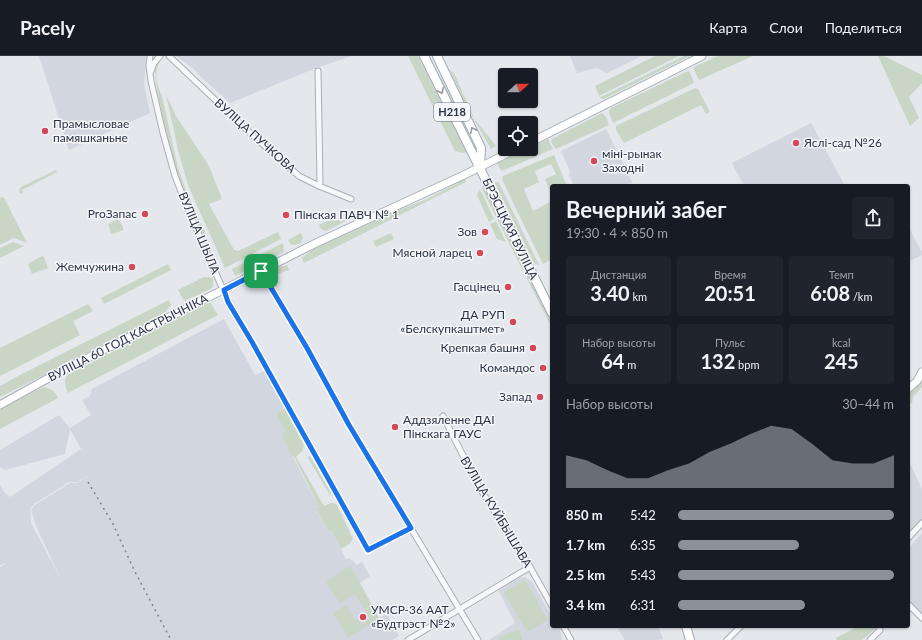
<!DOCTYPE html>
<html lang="ru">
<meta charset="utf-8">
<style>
:root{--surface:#171b24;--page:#20242c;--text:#f1f3f6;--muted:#9ea1a6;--line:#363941;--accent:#8c9099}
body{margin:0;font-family:Lato,sans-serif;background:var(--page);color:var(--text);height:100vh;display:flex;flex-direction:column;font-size:15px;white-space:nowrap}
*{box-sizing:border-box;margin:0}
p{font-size:13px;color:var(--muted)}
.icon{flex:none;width:22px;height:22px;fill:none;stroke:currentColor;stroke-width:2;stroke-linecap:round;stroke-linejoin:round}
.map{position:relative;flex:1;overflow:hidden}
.side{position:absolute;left:550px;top:128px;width:360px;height:444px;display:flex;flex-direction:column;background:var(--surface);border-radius:4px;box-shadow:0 1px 3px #0004}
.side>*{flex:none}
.needle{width:26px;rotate:69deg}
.buttons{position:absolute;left:498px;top:12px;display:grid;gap:8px}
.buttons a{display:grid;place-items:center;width:40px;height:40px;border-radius:4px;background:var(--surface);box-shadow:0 1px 3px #0004;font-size:20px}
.pin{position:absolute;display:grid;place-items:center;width:34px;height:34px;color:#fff;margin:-17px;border-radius:8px;box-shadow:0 2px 6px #0006}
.round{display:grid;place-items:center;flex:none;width:42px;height:42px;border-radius:4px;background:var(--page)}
.summary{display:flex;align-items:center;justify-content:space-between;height:68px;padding:0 16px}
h1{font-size:22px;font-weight:700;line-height:30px}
.metrics{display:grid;grid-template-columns:repeat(3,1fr);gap:6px;height:68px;padding:4px 16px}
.metrics div{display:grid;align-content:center;border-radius:4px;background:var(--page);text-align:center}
.metrics b{font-size:20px;font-weight:700}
.metrics small{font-size:11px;font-weight:400}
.metrics p{font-size:11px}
.chart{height:112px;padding:8px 16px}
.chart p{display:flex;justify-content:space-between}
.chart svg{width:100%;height:72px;margin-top:4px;fill:var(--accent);opacity:.7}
ul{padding:0 16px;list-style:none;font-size:13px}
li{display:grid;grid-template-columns:64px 48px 1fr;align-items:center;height:30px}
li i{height:10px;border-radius:5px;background:var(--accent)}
header{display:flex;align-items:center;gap:24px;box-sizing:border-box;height:56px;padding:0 20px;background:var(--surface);border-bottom:1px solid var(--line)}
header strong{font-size:19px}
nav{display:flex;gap:22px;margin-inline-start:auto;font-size:14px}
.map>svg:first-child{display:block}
.built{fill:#d2d6de;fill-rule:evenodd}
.green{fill:#c9d6c5}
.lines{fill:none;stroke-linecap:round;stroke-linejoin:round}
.street-casing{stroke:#a9aeb7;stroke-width:7}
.secondary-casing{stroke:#a9aeb7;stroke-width:9}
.primary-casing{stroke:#a3abb8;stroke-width:10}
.street{stroke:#f7f8fa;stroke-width:5}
.secondary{stroke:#fff;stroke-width:7}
.primary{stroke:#fff;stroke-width:8}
.rail{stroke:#7d8696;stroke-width:1.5;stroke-dasharray:2 4;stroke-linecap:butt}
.oneway{stroke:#959aa2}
.route-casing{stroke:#fff;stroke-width:8}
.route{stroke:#1a73e8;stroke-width:5}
.poi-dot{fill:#d1495b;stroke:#f4f6f9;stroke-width:1.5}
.labels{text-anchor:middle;stroke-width:3;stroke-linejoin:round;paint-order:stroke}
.shield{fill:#f4f6f9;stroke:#676e7b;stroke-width:1}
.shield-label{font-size:11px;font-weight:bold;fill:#2b3445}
.poi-label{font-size:12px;fill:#2b3445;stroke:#f4f6f9;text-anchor:end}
.street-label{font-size:12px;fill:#2b3445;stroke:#f4f6f9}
</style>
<header>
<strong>Pacely</strong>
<nav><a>Карта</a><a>Слои</a><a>Поделиться</a></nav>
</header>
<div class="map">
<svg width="922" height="584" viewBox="0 0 922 584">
<rect width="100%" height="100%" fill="#e4e7ec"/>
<g class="built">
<path d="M39 0H146L144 27 150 57 69 94Z"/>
<path d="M176 0H352L316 12 230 47 201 21 195 14Z"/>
<path d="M570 0H642L607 17 597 12 577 17Z"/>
<path d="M811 67 845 130H744L732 107Z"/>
<path d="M606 73 632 126 624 130H574L569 119 570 115 561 95Z"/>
<path d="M908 170 922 196V199L908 206Z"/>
<path d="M224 263 255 319 265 315 285 353 276 358 285 375 281 378 319 451 316 454 328 475 331 474 346 503 348 502 354 505 356 509 362 506 370 520 360 527 379 562 387 558 399 580 392 584H0V511L7 507 0 509V428L4 436 10 441 81 393 94 416 70 373 65 398 5 414 0 411V394L59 359 70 372 91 359 82 344 90 340 92 333ZM93 417 77 427H70L35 449 31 454 37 472 62 525 31 467 30 453 34 448 69 426H77Z"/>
<path d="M908 403 922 433V463L908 478Z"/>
<path d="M922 477V557L910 546 908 542V493Z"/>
<path d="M521 521H525L532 526 552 561V570H559L562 584H489L515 567 498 534Z"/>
<path d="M625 570H658L663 583 659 584H625L618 573Z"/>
</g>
<g class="green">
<path d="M408 0H418L467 96 463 97 455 95Z"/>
<path d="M655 0H679L599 40 595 30Z"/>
<path d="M684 0H690L604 43 599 42Z"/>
<path d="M718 0H753L699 24 694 14V11Z"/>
<path d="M878 0H884L922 19V27L909 41 919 62 910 70Z"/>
<path d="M158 6 159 7C154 16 157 31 162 40L178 112 186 134 207 180 205 181C182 145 172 103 163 62 161 50 157 38 156 26L155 14Z"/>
<path d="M450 14 454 17 474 62 496 90 491 93 466 49Z"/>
<path d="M688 15 690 16 694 27 613 67 609 56 611 52Z"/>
<path d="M441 22 443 25 473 88 472 89 440 24Z"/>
<path d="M695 32 698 33 710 56 706 58 701 49 624 87 616 74V70Z"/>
<path d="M166 38 176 60 209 110 222 143 209 148 234 194 238 195 278 176 281 183 225 212 188 129 178 94Z"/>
<path d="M602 57 606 61 609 69 556 93 551 86 552 83Z"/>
<path d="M548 83 553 93 502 115 500 113 497 107 527 93H531V91Z"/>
<path d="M554 99 567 130H552V138H551L545 123 556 118 551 108 535 115 539 126 524 133 533 155 552 145V203L543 208 520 161 502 123 503 120Z"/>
<path d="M56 114 57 116 22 134 23 137 20 138 19 135 21 131Z"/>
<path d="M465 123 466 126 304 207 302 202 313 193 389 158 427 143Z"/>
<path d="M498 126 500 129 539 209 534 207 496 129 494 127Z"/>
<path d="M483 130 524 212 523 215 482 133Z"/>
<path d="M480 133 494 163 489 166 477 139Z"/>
<path d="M2 141 4 142 27 187 14 182 0 189V142Z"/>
<path d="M354 161 326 175 321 173 319 169 331 163 342 165Z"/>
<path d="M118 163 123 171V174L113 178 111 177 108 168Z"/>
<path d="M496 165 506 186 497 183 490 168Z"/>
<path d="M301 177 303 181 301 187 295 189 290 188 288 184Z"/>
<path d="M391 177 394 183 376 191 373 185Z"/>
<path d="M13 186 24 190 0 202V192Z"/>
<path d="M283 187 284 195 282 197 235 220 232 213Z"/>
<path d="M42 200 44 201 48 212 32 218 28 208Z"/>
<path d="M168 208 171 214 104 248 101 242Z"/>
<path d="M287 209 289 214 268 221 270 214Z"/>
<path d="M528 220 552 264V272L526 221Z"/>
<path d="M204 221 213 222V230L211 233 184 245 178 234Z"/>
<path d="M169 244 171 249 161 260 0 341V330L20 319Z"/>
<path d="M210 246 218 259 68 337C65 330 64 326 67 319Z"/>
<path d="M88 248 93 255 73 265 80 279 0 320V292Z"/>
<path d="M922 326V331L913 341 912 347 908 349V338Z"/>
<path d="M45 331C51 333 56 336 58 342L0 373V354L41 332Z"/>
<path d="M285 353 304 389 303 394 296 401 324 450C329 448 332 445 337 449L353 483 349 488 341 493 331 474 328 475 316 453 319 451 295 402 292 400 281 378 285 375 276 358Z"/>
<path d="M309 400H310L331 437V438L330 439 308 402Z"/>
<path d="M350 510 379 562 348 582 333 557 334 556 346 549 355 564 358 563 361 569 370 563 355 538 340 547 327 528V525Z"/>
<path d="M525 524 548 564 527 576 504 536Z"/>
<path d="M859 570H879L862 584H837L836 582Z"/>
<path d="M519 574 522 584H500L499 581Z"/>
</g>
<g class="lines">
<g class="street-casing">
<g id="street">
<path d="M150 0 149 10 151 25 163 77 175 120 189 156 228 245 252 286 368 494 411 472"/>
<path d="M169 0 250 77 299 120 319 130 351 143"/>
<path d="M151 15 154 7 160 0"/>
<path d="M318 15 320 126 319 130"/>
<path d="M261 215 307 292 349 369 478 584"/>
<path d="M443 360 479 431 530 511 552 550"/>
<path d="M908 482 922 467"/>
<path d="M909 549 922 562"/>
<path d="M563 570 571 584"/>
<path d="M408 584 530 511"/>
<path d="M727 584 741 570"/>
<path d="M870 584 880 574"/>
</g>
</g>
<g class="secondary-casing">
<g id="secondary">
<path d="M531 86 702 0"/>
<path d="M908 333 917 325 922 316"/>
<path d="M0 349 54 319 316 187 464 119 516 93"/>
</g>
</g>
<g class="primary-casing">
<g id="primary">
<path d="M424 0 552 257"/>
<path d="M437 0 481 92 480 110"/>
<path d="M686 570 690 584"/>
</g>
</g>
<use href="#street" class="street"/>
<use href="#secondary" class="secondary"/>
<use href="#primary" class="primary"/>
<path class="rail" d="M88 426 113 468 135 516 171 584"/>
</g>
<defs><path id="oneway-chevron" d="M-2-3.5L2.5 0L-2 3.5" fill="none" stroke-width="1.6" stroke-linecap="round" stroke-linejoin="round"/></defs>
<g class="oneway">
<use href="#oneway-chevron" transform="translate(441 35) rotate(64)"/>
<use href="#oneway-chevron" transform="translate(473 74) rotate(-116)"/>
</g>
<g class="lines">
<g class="route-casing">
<path id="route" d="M261 215 307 292 349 369 411 472 368 494 252 286 228 246 224 234Z"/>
</g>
<use href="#route" class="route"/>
</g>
<g class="poi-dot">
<circle cx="45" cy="75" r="4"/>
<circle cx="796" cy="87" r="4"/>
<circle cx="594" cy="105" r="4"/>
<circle cx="145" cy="158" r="4"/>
<circle cx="286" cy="159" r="4"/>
<circle cx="485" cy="176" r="4"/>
<circle cx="480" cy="197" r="4"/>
<circle cx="132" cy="211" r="4"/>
<circle cx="508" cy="231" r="4"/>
<circle cx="513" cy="266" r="4"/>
<circle cx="533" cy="292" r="4"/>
<circle cx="543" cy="312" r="4"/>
<circle cx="540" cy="341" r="4"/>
<circle cx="395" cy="371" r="4"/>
<circle cx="363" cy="561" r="4"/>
</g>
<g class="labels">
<rect class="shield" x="434" y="47" width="36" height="18" rx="3"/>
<g class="shield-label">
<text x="452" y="60">Н218</text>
</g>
<g class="poi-label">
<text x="53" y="72" text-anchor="start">Прамысловае<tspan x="53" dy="14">памяшканьне</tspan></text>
<text x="804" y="91" text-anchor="start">Яслі-сад №26</text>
<text x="602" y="102" text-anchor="start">міні-рынак<tspan x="602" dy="14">Заходні</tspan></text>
<text x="137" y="162">ProЗапас</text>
<text x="294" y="163" text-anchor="start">Пінская ПАВЧ № 1</text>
<text x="477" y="180">Зов</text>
<text x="472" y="201">Мясной ларец</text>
<text x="124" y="215">Жемчужина</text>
<text x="500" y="235">Гасцінец</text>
<text x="505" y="263">ДА РУП<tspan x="505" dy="14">«Белскупкаштмет»</tspan></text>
<text x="525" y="296">Крепкая башня</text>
<text x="535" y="316">Командос</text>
<text x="532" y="345">Запад</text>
<text x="403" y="368" text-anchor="start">Аддзяленне ДАІ<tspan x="403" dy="14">Пінскага ГАУС</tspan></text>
<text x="371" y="558" text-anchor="start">УМСР-36 ААТ<tspan x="371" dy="14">«Будтрэст №2»</tspan></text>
</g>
<g class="street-label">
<text transform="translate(255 80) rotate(42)" y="4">ВУЛІЦА ПУЧКОВА</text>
<text transform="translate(510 173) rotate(64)" y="4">БРЭСЦКАЯ ВУЛІЦА</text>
<text transform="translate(199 177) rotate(67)" y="4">ВУЛІЦА ШЫЛА</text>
<text transform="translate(128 282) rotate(-27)" y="4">ВУЛІЦА 60 ГОД КАСТРЫЧНІКА</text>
<text transform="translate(496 456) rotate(59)" y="4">ВУЛІЦА КУЙБЫШАВА</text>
</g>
</g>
</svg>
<div class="buttons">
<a><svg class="needle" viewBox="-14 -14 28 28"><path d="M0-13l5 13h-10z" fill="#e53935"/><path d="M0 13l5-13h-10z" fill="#9ea1a6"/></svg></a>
<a><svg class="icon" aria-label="locate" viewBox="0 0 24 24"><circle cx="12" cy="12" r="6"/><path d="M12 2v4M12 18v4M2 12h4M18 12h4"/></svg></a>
</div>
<div class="pin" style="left:261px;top:215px;background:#1e9e55"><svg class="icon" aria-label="arrive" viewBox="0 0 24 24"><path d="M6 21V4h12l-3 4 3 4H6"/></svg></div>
<section class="side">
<div class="summary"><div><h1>Вечерний забег</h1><p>19:30 · 4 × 850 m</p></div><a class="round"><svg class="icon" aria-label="share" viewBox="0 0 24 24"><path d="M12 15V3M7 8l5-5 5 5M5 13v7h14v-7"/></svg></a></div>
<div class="metrics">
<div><p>Дистанция</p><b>3.40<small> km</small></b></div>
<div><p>Время</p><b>20:51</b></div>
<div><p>Темп</p><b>6:08<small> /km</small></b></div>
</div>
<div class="metrics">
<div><p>Набор высоты</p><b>64<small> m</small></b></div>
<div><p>Пульс</p><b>132<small> bpm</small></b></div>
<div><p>kcal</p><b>245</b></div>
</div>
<div class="chart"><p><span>Набор высоты</span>30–44 m</p>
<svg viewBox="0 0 160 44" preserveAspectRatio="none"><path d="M0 44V24L10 27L20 33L30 38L40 38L50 33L60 29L70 22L80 17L90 11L100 6L110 8L120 17L130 27L140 29L150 29L160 24V44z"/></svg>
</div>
<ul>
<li><b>850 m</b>5:42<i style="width:100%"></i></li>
<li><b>1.7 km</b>6:35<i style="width:56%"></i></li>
<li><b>2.5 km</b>5:43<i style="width:100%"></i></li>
<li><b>3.4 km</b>6:31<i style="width:59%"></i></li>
</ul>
</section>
</div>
